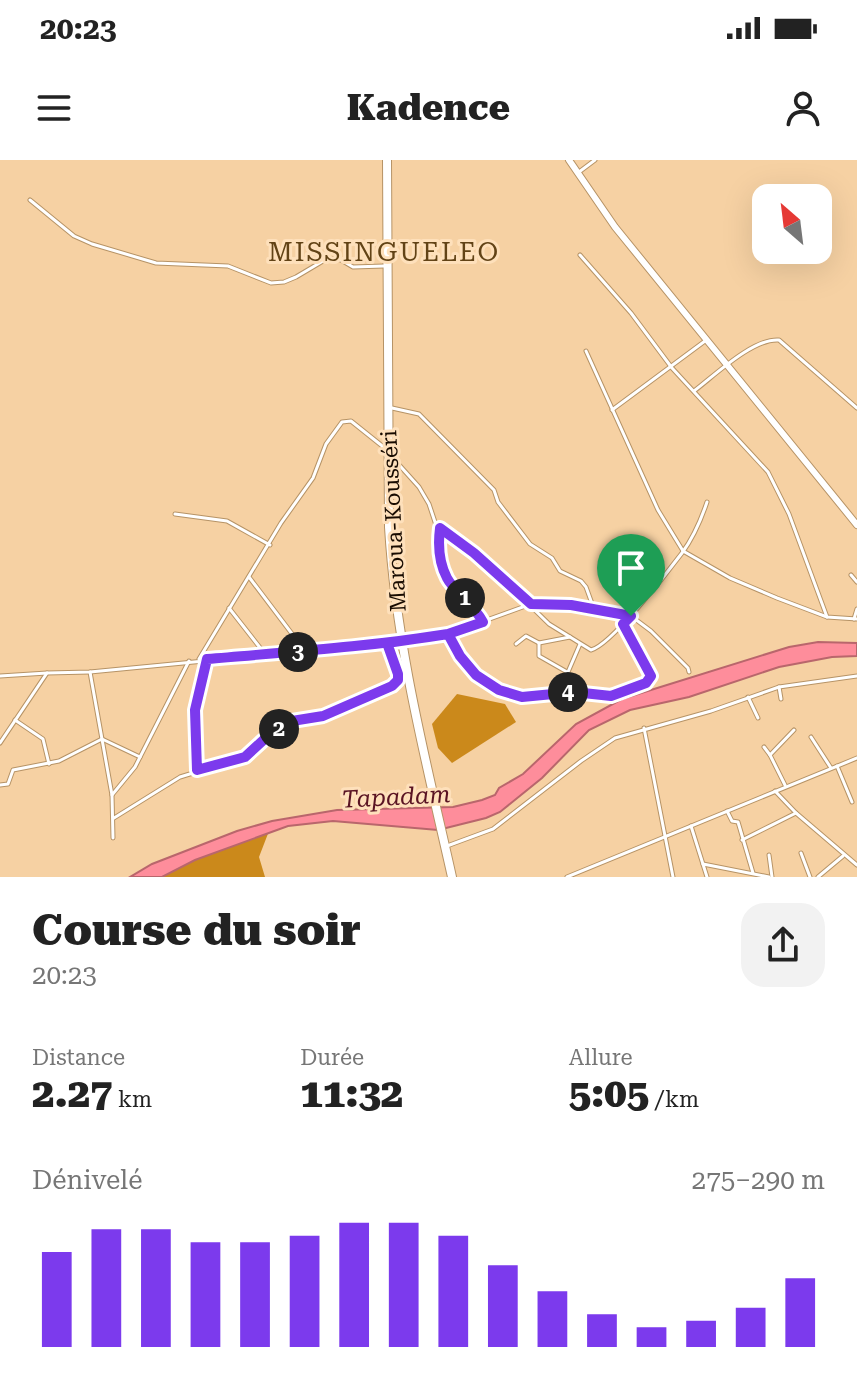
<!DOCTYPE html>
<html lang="fr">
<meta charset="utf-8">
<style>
:root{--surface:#fff;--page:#f2f2f2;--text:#222;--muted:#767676;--accent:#7c3aed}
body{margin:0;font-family:"Roboto Serif",serif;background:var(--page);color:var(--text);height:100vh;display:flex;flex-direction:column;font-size:30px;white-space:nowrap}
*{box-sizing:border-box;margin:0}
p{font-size:26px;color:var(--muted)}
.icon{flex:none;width:44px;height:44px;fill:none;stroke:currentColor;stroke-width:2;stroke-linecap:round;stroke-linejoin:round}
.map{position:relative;height:717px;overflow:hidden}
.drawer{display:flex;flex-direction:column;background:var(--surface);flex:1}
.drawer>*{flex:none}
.needle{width:52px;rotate:332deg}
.controls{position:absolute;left:752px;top:24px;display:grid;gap:16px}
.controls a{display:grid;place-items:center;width:80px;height:80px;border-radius:16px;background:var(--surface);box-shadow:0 8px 32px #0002;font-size:40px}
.pin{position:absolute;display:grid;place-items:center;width:68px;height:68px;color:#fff;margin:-82px -34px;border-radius:50% 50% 50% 0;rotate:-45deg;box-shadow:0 0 8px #0007}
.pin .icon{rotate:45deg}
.km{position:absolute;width:40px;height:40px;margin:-20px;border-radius:50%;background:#222;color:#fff;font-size:22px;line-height:40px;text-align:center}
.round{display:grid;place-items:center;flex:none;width:84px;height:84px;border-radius:24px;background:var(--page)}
.headline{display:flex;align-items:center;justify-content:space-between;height:136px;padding:0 32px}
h1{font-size:44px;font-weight:800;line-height:60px}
.figures{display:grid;grid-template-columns:repeat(3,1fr);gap:12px;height:136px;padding:8px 32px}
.figures div{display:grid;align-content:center}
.figures b{font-size:40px;font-weight:800}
.figures small{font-size:22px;font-weight:400}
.figures p{font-size:22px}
.chart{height:224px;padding:16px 32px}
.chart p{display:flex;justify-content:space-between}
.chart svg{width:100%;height:144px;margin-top:8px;stroke:var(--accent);stroke-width:6}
.status{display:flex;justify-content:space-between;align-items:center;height:56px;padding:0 40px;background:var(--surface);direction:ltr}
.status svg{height:22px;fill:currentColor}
header{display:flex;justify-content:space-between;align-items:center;height:104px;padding:0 32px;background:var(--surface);font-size:36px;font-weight:800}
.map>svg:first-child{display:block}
.forest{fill:#cb891b}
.water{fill:#fe8d9b;stroke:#b9666c;stroke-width:2}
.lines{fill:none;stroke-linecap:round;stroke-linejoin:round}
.street-casing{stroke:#b69366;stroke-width:5}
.primary-casing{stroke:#b69366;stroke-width:8}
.highway-casing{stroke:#b69366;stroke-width:10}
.street{stroke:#fff;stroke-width:3}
.primary{stroke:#fff;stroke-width:6}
.highway{stroke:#fff;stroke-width:8}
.route-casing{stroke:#fff;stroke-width:16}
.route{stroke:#7c3aed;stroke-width:10}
.labels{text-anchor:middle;stroke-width:6;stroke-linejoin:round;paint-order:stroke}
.street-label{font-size:22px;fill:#180b00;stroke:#fee0bb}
.water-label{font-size:24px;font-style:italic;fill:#5a1423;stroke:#fee0bb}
.quarter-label{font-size:26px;letter-spacing:2px;fill:#624316;stroke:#fee0bb}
</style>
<div class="status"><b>20:23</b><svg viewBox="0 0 49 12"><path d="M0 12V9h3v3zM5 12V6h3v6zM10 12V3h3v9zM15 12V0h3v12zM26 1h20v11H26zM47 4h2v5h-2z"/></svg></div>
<header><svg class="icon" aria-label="menu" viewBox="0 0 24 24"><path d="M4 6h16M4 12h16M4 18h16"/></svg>Kadence<svg class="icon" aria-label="person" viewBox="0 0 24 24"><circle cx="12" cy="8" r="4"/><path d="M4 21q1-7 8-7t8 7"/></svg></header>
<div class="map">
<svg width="857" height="717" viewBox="0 0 857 717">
<rect width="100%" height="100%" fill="#f6d1a3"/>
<g class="forest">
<path d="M457 534 505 544 516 562 452 603 438 588 432 564Z"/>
<path d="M269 671 259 697 265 717H162L195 700Z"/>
</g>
<path class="water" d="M818 482 857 483V496L832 497 779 507 689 537 630 550 589 570 542 618 500 652 486 658 438 670 333 661 288 666 195 700 162 717H130L152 704 237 671 272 661 337 650 453 647 482 640 495 635 499 628 523 614 576 564 622 539 789 487Z"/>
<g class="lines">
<g class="street-casing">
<g id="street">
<path d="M579 12 595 0"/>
<path d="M30 40 74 76 92 84 156 103 228 106 271 123 284 122 296 117 328 98 341 100 353 107 384 106"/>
<path d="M580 95 631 153 672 208 768 312 789 354 827 457"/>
<path d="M586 191 658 350 683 391 730 418 777 438 827 457 857 459"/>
<path d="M694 231C714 216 753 178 779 180L857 248"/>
<path d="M392 248 419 254 494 330 498 342 530 384 552 398 560 411 581 421 586 427 594 449"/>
<path d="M612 250 705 181"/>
<path d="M392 297 419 327 429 344 436 365 498 414 549 464 591 490C611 485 667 413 682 393 693 378 701 360 707 342"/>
<path d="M175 354 227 361 270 385"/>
<path d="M440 369C438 384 439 404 447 418 453 431 474 446 483 462"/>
<path d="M851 415 857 422"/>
<path d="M249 417 305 491"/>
<path d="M229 448 265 494"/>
<path d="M854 459 857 449"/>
<path d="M448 474C474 522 503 545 559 533"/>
<path d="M539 483V496L567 512"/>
<path d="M516 484 526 476 539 483 570 477"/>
<path d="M580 484 559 533 611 536 646 523 651 516 624 466"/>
<path d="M199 499 281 363 313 318 326 284 342 262 351 261 386 289"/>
<path d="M90 512 112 635 113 678"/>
<path d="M0 516 47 513"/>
<path d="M779 527 781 539"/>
<path d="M748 537 758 558"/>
<path d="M15 560 43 579 49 604"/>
<path d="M644 568 673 717"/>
<path d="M811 577 831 608"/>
<path d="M0 583 47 513 90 512 400 482 448 474 531 444 571 445 631 456 651 471 688 508 689 512"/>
<path d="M764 587 770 595"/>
<path d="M837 606 852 642"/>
<path d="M197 610 195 550 207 500"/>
<path d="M0 625 8 624 13 610 59 601 102 579 140 597"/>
<path d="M785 625 770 595 794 570"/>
<path d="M775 631 796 653 857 705"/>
<path d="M112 635 135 607 189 501"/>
<path d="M727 651 732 661 738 662 753 713"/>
<path d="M114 658 180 617 245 597 285 565 323 556 392 526 398 520V514L387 483"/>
<path d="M691 666 707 717"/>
<path d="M742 680 796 653"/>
<path d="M447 686 493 669 581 601 615 578 711 551 779 527 857 516"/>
<path d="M801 693 810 717"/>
<path d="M769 695 772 717"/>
<path d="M703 704 769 717"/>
<path d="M567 717 857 598"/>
<path d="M818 717 843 696"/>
</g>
</g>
<g class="primary-casing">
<path id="primary" d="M569 0 615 67 857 365"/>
</g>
<g class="highway-casing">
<path id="highway" d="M387 0 389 367C396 486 426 601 452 717"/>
</g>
<use href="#street" class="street"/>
<use href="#primary" class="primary"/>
<use href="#highway" class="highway"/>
</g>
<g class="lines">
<g class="route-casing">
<path id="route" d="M631 456 571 445 531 444 474 393 440 368C438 384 439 403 447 418 453 430 474 445 483 462L448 474 387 483 398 514V520L392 526 323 556 292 561 270 574 245 597 197 610 195 550 207 499C287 492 368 487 448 474L460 496 476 515 499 530 522 537 574 532 611 536 646 523 651 516 623 464 631 456"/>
</g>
<use href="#route" class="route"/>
</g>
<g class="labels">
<g class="street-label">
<text transform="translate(393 361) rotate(-93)" y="8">Maroua-Kousséri</text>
</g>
<g class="water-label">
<text transform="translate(396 637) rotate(-3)" y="8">Tapadam</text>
</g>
<g class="quarter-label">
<text x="384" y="101">MISSINGUELEO</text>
</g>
</g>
</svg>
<div class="controls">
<a><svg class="needle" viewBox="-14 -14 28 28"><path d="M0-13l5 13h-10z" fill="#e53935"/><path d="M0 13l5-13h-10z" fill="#767676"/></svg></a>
</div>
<div class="pin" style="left:631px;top:456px;background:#1e9e55"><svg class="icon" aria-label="arrive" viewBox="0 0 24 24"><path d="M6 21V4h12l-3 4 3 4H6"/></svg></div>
<b class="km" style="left:465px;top:438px">1</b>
<b class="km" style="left:279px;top:569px">2</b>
<b class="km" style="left:298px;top:492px">3</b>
<b class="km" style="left:568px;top:532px">4</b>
</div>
<section class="drawer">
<div class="headline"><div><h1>Course du soir</h1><p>20:23</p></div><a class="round"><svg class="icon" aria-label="share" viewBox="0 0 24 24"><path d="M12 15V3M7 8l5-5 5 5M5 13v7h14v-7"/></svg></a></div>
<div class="figures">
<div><p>Distance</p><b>2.27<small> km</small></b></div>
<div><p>Durée</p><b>11:32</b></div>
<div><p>Allure</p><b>5:05<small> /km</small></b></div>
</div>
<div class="chart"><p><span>Dénivelé</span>275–290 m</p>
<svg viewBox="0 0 160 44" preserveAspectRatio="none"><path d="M5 44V15M15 44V8M25 44V8M35 44V12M45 44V12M55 44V10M65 44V6M75 44V6M85 44V10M95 44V19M105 44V27M115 44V34M125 44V38M135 44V36M145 44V32M155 44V23"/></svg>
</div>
</section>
